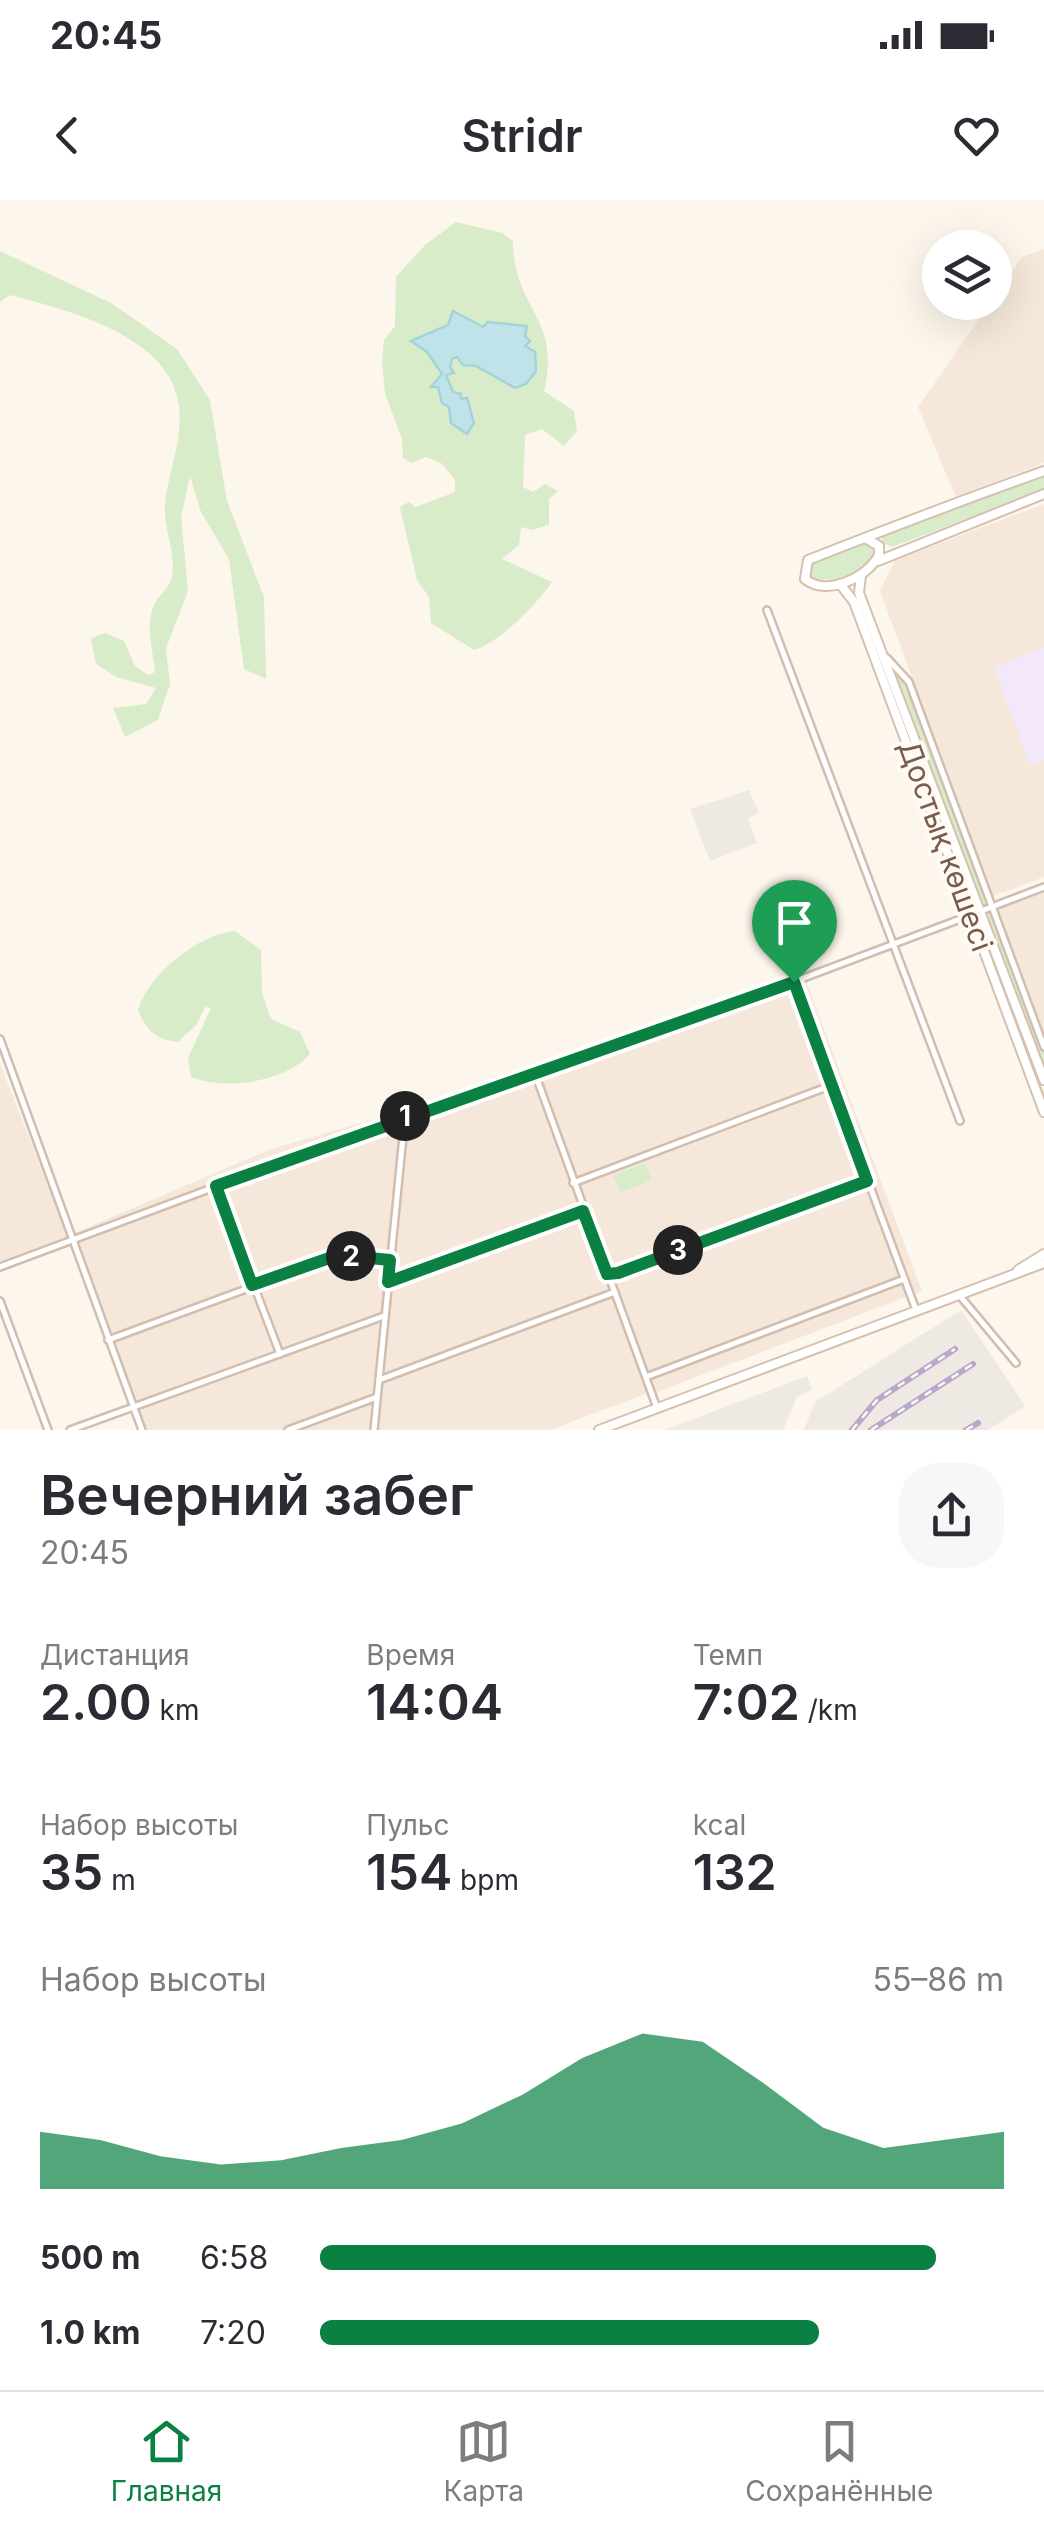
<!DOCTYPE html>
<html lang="ru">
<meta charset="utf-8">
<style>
:root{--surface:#fff;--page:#f7f7f7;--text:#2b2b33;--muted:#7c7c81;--line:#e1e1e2;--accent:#0b8043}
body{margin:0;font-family:Inter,sans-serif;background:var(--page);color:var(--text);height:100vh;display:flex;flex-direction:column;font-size:38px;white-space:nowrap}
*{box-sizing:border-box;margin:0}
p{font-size:32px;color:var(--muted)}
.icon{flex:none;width:55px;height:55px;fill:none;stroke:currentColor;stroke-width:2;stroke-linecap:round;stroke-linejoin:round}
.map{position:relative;height:1230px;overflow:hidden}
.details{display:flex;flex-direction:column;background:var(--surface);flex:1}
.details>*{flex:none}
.fabs{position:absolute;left:922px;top:30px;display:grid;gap:20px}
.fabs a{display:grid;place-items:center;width:90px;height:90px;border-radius:50%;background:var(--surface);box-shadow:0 10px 40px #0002;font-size:50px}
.pin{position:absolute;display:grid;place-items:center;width:85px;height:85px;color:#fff;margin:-102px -42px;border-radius:50% 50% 50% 0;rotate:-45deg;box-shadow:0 0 10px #0007}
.pin .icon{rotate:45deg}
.km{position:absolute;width:50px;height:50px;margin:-25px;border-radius:50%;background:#222;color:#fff;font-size:28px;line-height:50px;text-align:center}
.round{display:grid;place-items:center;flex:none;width:105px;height:105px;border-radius:40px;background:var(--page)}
.overview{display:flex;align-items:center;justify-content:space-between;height:170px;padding:0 40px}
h1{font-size:55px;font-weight:600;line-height:75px}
.stats{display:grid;grid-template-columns:repeat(3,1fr);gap:15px;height:170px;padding:10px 40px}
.stats div{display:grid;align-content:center}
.stats b{font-size:50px;font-weight:600}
.stats small{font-size:28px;font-weight:400}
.stats p{font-size:28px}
.chart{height:280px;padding:20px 40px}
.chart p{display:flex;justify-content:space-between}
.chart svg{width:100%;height:180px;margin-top:10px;fill:var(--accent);opacity:.7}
ul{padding:0 40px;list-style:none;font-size:32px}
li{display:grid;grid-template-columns:160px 120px 1fr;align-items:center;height:75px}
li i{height:25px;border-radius:12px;background:var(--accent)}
.status{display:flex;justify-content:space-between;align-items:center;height:70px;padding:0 50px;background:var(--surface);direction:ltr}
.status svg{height:28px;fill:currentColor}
header{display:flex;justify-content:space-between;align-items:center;height:130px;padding:0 40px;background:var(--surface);font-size:45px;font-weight:600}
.menu{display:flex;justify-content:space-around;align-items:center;height:140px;border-top:2px solid var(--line);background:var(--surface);font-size:28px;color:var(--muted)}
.menu a{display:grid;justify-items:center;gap:5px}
.menu .selected{color:var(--accent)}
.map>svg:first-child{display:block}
.residential{fill:#f5e8da}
.industrial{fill:#efe9e4}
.education{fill:#f3e8fa}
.green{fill:#d8ecc9}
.water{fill:#bfe3e8;stroke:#a5d3da;stroke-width:2.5}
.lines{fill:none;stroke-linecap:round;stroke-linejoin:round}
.street-casing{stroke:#d1beb0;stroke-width:10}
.secondary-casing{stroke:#d6c0b0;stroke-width:12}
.street{stroke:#fff;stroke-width:5}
.secondary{stroke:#fff;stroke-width:8}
.rail-casing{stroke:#b9a8c9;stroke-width:6}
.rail{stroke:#fffaf3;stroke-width:2.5;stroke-dasharray:8;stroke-linecap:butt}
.route-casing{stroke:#fff;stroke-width:20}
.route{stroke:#0b8043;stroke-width:12}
.labels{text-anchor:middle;stroke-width:8;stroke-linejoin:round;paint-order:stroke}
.street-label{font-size:30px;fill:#7a5c4d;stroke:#fffaf3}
</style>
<div class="status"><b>20:45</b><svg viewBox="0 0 49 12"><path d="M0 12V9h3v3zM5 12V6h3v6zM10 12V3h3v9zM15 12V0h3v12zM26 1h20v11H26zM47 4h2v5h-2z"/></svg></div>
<header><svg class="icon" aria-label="back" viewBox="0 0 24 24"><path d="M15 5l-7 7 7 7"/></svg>Stridr<svg class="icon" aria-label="heart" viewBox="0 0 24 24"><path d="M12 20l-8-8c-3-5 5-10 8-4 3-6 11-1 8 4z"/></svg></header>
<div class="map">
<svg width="1044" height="1230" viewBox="0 0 1044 1230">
<rect width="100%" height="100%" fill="#fdf6ec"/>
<g class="residential">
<path d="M1044 49V263L956 297 918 207 1022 57Z"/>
<path d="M1044 304V677L993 696 880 391 895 360Z"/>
<path d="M1044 691V839L995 709Z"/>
<path d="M803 773 922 1091 657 1192 529 867Z"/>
<path d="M0 864 69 1037 0 1062Z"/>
<path d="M527 868 648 1193 550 1230H378L405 911Z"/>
<path d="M402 911 370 1230H145L74 1033 271 949Z"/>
</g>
<g class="industrial">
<path d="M749 590 759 613 748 618 757 643 710 661 690 609Z"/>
<path d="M961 1110 1025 1206 988 1230H804L815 1202Z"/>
<path d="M807 1176 812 1190 797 1197 783 1230H664Z"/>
</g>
<path class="education" d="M1044 447V560L1030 565 994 468Z"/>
<g class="green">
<path d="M456 22 502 33 513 41C513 110 562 117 544 191L574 211 577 231 564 246 542 229 525 235 523 287 533 292 545 284 558 291 549 299V325L532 330 521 327 519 345 502 359 552 382C537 404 499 443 474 450L431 423 429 397 417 380 400 307 409 302 416 307 455 292V280L441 263 426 257 412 263 403 258 402 239 385 194 382 162 384 140 395 126 396 77 425 45Z"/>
<path d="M0 51 111 103 177 149 210 200 227 301 264 397 266 479 244 469 229 359 201 312 190 276 181 317 188 391 166 448 170 484 158 520 125 537 113 508 146 504 156 488 116 477 96 464 91 438 105 433 124 441 135 466 148 475 155 472C153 449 145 427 154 405 158 396 168 389 171 380 178 354 163 331 165 305 168 271 183 242 179 207 172 136 67 110 10 95L0 102Z"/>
<path d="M1044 273V290L892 347 881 342 884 334Z"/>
<path d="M865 341 877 348 876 359 848 380 808 379 807 364Z"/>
<path d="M856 395 1044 893V905L853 396Z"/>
<path d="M893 471 907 483 1044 853V871Z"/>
<path d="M235 731 261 750 262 793 271 819 300 832 310 854C285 882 226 891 191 877L188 858 211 808 205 807 196 825 178 842C155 839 147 831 138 810 149 774 197 735 235 731Z"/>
<path d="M645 963 652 980 620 993 613 975Z"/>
</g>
<path class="water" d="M453 111 483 127 488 122 527 126 525 136 530 141 525 146 535 152 536 171 526 184 515 188 476 166 463 165 457 157 452 159 450 167 454 173 446 175 453 192 461 194V199L467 198 474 223 467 234 451 223 449 207 442 203 438 187H431L442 174 427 152 411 141 448 125Z"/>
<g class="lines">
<g class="street-casing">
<g id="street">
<path d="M767 410 960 921"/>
<path d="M887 458 909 482 1044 847"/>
<path d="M981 711 1044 687"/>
<path d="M794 782 916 1110"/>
<path d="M0 839 142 1230"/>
<path d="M534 871 657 1208"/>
<path d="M573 983 832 885"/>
<path d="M216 986 280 1154"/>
<path d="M0 1067 405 916 721 809 971 715"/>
<path d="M607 1074 867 981"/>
<path d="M387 1082 583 1011"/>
<path d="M960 1096 1016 1163"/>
<path d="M0 1101 48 1230"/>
<path d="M108 1140 338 1055 390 1059"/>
<path d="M646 1177 904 1079"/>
<path d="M379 1180 615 1092"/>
<path d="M70 1230 384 1116"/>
<path d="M288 1230 377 1197"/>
<path d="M374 1230 405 916"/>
</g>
</g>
<g class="secondary-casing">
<g id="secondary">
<path d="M865 338 879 346V355C868 377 827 397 805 379L808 360C887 329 965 299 1044 271"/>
<path d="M878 361 1044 294"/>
<path d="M861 375 859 393 1044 880"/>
<path d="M840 384 854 402 1044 912"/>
<path d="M1018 1070 1044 1054"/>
<path d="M599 1230 1044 1063"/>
</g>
</g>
<use href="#street" class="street"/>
<use href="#secondary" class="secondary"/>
<g class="rail-casing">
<g id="rail">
<path d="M852 1230 877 1200 955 1149"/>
<path d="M871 1230 973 1164"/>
<path d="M966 1230 978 1223"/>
</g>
</g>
<use href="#rail" class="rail"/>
</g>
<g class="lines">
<g class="route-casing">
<path id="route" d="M794 782 867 981 618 1073 607 1074 583 1011 388 1082 390 1060 338 1055 252 1085 216 986Z"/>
</g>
<use href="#route" class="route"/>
</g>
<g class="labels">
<g class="street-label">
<text transform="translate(945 646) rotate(70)" y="10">Достық көшесі</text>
</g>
</g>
</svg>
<div class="fabs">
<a><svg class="icon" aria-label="layers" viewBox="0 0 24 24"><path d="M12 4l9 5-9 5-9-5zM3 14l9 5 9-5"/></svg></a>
</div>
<div class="pin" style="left:794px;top:782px;background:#1e9e55"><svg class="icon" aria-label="arrive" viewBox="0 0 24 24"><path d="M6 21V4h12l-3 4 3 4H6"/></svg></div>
<b class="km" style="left:405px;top:916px">1</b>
<b class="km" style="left:351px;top:1056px">2</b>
<b class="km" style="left:678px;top:1050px">3</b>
</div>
<section class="details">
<div class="overview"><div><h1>Вечерний забег</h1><p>20:45</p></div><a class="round"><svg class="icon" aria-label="share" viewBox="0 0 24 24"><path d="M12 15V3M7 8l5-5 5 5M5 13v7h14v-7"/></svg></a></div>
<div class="stats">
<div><p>Дистанция</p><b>2.00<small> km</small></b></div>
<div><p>Время</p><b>14:04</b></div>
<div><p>Темп</p><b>7:02<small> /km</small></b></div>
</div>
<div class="stats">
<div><p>Набор высоты</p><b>35<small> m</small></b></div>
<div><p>Пульс</p><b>154<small> bpm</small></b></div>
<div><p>kcal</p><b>132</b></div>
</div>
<div class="chart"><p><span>Набор высоты</span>55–86 m</p>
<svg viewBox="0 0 160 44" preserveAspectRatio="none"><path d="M0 44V30L10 32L20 36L30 38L40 37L50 34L60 32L70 28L80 21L90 12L100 6L110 8L120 18L130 29L140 34L150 32L160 30V44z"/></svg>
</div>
<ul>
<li><b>500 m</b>6:58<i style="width:90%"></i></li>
<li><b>1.0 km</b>7:20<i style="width:73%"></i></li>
</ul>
</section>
<nav class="menu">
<a class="selected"><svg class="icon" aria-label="home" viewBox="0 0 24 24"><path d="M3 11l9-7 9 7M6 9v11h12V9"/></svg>Главная</a>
<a><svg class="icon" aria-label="map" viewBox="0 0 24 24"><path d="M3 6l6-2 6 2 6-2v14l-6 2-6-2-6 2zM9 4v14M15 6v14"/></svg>Карта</a>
<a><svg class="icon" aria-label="saved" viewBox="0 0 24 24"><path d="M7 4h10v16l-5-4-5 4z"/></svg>Сохранённые</a>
</nav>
